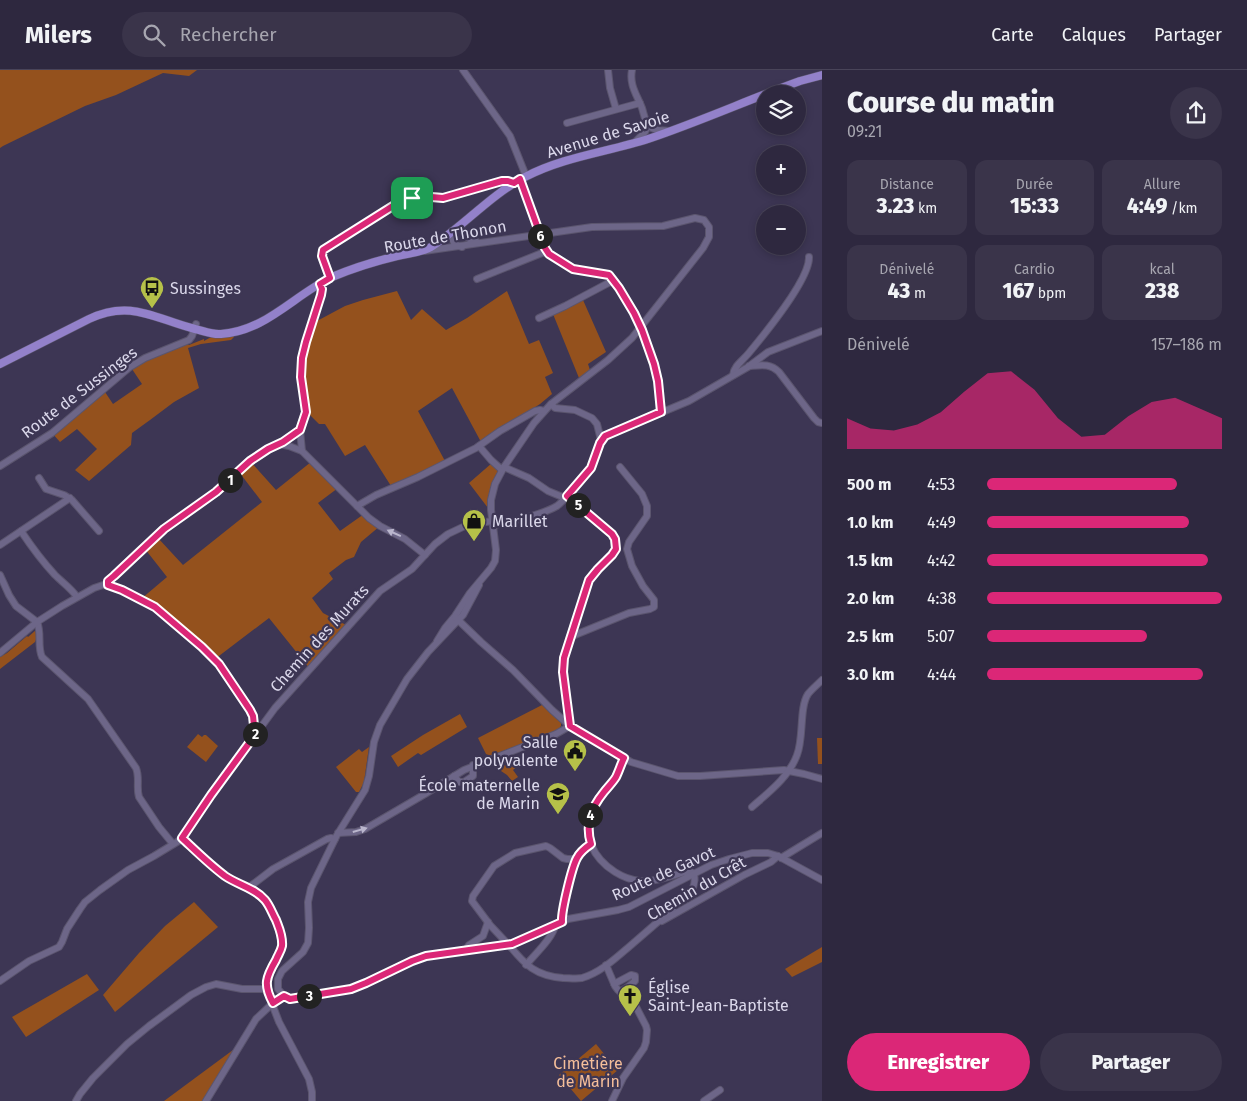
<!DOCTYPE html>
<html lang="fr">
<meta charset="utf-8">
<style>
:root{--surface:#2e283f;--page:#3a344a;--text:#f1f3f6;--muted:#a7a6b0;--line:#494459;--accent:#db2777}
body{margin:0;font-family:"Fira Sans",sans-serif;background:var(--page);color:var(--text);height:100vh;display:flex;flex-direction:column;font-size:19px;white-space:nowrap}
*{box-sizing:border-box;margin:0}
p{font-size:16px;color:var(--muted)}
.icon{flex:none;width:28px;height:28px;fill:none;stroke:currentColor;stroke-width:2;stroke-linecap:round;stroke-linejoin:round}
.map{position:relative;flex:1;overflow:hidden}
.sheet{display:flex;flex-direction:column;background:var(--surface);width:425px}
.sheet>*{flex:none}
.tools{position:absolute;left:756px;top:15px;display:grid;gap:10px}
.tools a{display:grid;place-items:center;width:50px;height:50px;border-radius:50%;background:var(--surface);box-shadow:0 2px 8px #0003,0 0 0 1px var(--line);font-size:25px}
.pin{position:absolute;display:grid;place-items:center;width:42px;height:42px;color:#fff;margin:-21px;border-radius:10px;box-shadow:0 2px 8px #0006}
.km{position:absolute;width:25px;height:25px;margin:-12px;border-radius:50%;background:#222;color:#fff;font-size:14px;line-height:25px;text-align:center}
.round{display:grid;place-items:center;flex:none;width:52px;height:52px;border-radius:26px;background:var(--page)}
.overview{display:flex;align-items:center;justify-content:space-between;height:85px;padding:0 25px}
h1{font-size:28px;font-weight:800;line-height:38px}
.metrics{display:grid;grid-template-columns:repeat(3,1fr);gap:8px;height:85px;padding:5px 25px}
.metrics div{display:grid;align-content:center;border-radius:12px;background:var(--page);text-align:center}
.metrics b{font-size:21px;font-weight:800}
.metrics small{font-size:14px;font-weight:400}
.metrics p{font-size:14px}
.chart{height:140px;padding:10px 25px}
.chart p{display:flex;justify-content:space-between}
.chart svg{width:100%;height:90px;margin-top:5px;fill:var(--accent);opacity:.7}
.button{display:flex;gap:10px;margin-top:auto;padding:10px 25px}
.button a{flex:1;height:58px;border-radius:30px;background:var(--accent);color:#fff;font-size:20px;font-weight:800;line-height:58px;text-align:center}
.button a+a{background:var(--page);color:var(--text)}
ul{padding:0 25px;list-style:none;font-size:16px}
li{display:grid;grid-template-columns:80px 60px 1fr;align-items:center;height:38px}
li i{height:12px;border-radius:6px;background:var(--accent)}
header{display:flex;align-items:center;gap:30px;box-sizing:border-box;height:70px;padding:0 25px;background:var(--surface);border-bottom:1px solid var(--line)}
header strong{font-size:24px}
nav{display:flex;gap:28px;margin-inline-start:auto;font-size:18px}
.search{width:350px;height:45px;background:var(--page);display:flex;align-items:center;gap:12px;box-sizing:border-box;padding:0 18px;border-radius:28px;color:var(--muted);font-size:19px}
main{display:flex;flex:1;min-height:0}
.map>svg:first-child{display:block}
.green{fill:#94511d}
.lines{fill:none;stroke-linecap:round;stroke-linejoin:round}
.minor-casing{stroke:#5b556e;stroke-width:8}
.major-casing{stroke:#5b556e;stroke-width:9}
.minor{stroke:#6d6688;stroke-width:6}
.major{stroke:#9381ca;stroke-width:8}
.oneway{fill:#bab6cd}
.route-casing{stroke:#fff;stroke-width:10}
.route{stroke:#db2777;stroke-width:6}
.labels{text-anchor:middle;stroke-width:4.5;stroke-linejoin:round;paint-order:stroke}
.street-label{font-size:16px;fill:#dbd8eb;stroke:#3d3654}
.poi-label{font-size:16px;fill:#dbd8eb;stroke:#3d3654;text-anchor:start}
.park-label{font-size:16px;fill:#f5be9a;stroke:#3d3654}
</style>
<header>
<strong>Milers</strong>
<div class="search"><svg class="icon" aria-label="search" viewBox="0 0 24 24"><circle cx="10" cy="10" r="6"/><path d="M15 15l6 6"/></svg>Rechercher</div>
<nav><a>Carte</a><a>Calques</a><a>Partager</a></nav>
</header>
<main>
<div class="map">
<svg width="822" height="1031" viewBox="0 0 822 1031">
<rect width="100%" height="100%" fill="#3d3654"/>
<g class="green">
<path d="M0 0H197L189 6 163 3 116 25 85 36 3 76 0 78Z"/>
<path d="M397 221 411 250 422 239 446 260 467 248 507 221 529 274 539 270 553 303 545 307 552 324 540 334 481 372 452 318 418 341 445 391 391 416 365 375 345 386 325 354H319L309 344C310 330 304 315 303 301 303 283 311 267 317 251L345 236 363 230Z"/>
<path d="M583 230 606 282 588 294 590 300 579 308 553 244Z"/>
<path d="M234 265V267L231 270 201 274 188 278 199 318 174 332 150 350 132 363 131 375 89 411 75 400 97 379 77 359 60 372 52 363 103 319 113 334 142 314 132 299 141 293 186 274 189 275 204 269V271L213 266Z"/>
<path d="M250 391 276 420 311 392 338 418 318 433 340 461 364 444 380 456 361 472 354 487 346 490 329 503 333 509 312 528 323 543 348 556 310 599 269 548 215 589 141 529 167 507 145 479 158 468 183 495 262 432 239 402Z"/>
<path d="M492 393 499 400C492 413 488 424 488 438L469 413Z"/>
<path d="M36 560 37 567 35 572 0 599V587L7 583 27 566 28 567Z"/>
<path d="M542 635 561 653V656L557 662 490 686 486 684 478 668Z"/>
<path d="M460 644 467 657 421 685 418 683 398 697 391 686 423 665Z"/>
<path d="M198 664 202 667 204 665H206L218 676 206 692 187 677Z"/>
<path d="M817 668H822V694H818Z"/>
<path d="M369 677 364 712 359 722H356L336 697 359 679 362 682Z"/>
<path d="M519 691 521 693 513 700 518 707 512 711 507 705 501 701 500 698 502 696Z"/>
<path d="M194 832 218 857 115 942 103 925 139 883 165 856Z"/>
<path d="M822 877V892L792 907 785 899Z"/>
<path d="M87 904 99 920 26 967 12 947Z"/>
<path d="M596 974 605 985 604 987 607 990H609L618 1000 581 1031 559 1005Z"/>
<path d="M237 977 205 1031H164Z"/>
</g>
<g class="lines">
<g class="minor-casing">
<g id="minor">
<path d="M463 0 510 66 526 106"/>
<path d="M608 0 610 18 616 39"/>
<path d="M632 0C629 15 637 25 642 38 644 44 645 53 650 57 654 61 664 60 669 61"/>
<path d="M567 53 640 33"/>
<path d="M634 73 645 62 648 55"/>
<path d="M520 109 541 167 545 179 549 184 573 199 609 205 614 210 634 243 642 260 654 294 658 311 661 342"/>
<path d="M459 156 469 169 477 172"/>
<path d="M452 161C451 169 453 175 462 177"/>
<path d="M424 181 592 157 663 156 695 148 704 150 709 157V167L703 178 632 268 608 290 551 334 534 353 504 397 495 414 491 430V440L496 480 495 491 491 498 470 523 455 546 445 558 437 571"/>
<path d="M330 209 322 186 323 180 399 133 420 126 443 128 504 111H508L514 113"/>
<path d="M477 209 547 181"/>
<path d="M320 214 322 219 321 225 306 272 302 288 301 307 306 338 305 347 300 360 302 381 369 448 380 456 405 469 425 485"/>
<path d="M539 248 565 236 614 210"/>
<path d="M749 296C761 295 770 293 779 302L814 348 818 352 822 353"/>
<path d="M733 305C734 296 742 291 748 284 763 266 810 209 809 187"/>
<path d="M551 334 555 338 575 340 592 348 597 354 601 370"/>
<path d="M279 374 289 376 302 381"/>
<path d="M479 376 491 390 502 400"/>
<path d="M0 396 52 363 130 297 145 288 189 270 192 266 196 254"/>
<path d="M504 397 529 408 548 421 565 428"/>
<path d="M39 408 46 419 64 425 72 430 99 461"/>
<path d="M567 426 612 464 615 469 616 479 612 485 598 499 589 510 563 588 564 611 570 656"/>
<path d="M357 436 376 425 418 407 476 378 500 361 535 341 540 340 544 341"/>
<path d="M493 455C508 453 544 444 557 436 564 431 585 406 591 398 597 388 597 375 605 366L689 331 748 297 768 282 822 261"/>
<path d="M21 461C31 476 42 491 55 505 62 512 72 519 77 527"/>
<path d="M0 475 70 428"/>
<path d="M0 505 9 525 16 536 37 552"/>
<path d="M108 515V511L111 508 164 459 216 423 250 391 268 379 286 370 300 360"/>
<path d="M455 547 481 572 513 600 552 640 570 656 631 692 678 706H700L784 700 804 704 822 709"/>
<path d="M37 552C42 563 37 576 42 587L88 629 136 698C140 708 136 717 139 727L159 757 173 774"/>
<path d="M570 567 629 543 650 539 654 537V530L643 516 632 496 627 479 629 472 647 446V436L642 424 620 397"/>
<path d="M0 583 37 552 62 536 94 518 103 515 112 516 135 526 155 537 211 585 219 594 249 637 253 646 255 665"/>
<path d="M624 688C621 695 619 703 615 709 607 719 596 728 592 740 582 766 593 788 615 802 623 807 631 810 640 811 658 812 672 805 689 801L691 802 694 804"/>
<path d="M454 706 459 712H464L473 706V695"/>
<path d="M752 737C769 722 789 707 797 685 804 668 799 638 808 624 812 619 817 615 822 610"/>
<path d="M338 763 356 762 365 759 425 724 464 700 556 664 570 656"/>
<path d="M182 769 223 805 254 822 261 827 270 838 280 859 282 871 281 879 268 908 267 916V922L273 933 274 939 279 952 309 1009 312 1022V1031"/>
<path d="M781 788 822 763"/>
<path d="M248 818 273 799 327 769 331 768 335 769"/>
<path d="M662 851 744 805 771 792 778 786"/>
<path d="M562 852V847L575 792 582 780 591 774"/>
<path d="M506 875 505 871 490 855 472 831 473 826 494 796 515 783 546 776 550 778 563 788 567 789H576"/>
<path d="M509 875C525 895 536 906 563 908 569 908 576 909 582 908 600 903 616 888 630 876 649 860 667 844 685 827 693 820 696 815 694 804"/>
<path d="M466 880 469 875 483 866 488 852"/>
<path d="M526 895C534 885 554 867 555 855"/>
<path d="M606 895 615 916 618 920 630 928 634 933 646 956 647 960 646 972 644 978 623 1008 612 1031"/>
<path d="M0 911 29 891 59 877 62 872 67 859 80 839 85 832 100 820 128 800 154 786 182 769 211 725 275 638 380 521 412 499 435 474 448 464 467 455 492 451"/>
<path d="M614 914 631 905 635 906V911L629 916 620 922"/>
<path d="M284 926 290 929H296L351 919 366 913 401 896 420 887 437 884 509 875 568 849 618 840 629 837 711 795 729 789 752 783H768L778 786 822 810"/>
<path d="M284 926 278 919V909L282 901 303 882 308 873 309 858 308 832 311 818 337 765 365 720 369 706 374 672 380 655 407 609 428 582 463 545 479 515"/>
<path d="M76 1031 80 1024 93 1008 127 974 149 956 191 925 206 917 216 914 242 919H267"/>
<path d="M206 1031 256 949 273 933 284 926"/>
<path d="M704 1031 720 1020"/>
</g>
</g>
<g class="major-casing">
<path id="major" d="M0 294 89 249C131 229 155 249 195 259 204 261 212 265 221 264 266 261 294 225 332 207 353 198 376 191 397 186 409 183 420 183 431 177 464 156 490 125 525 107 563 87 607 82 648 69 699 52 750 29 800 11L822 5"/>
</g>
<use href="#minor" class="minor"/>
<use href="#major" class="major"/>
</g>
<defs><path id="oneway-solid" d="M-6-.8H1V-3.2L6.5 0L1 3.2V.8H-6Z" transform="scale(1.25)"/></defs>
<g class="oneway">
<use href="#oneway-solid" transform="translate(394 463) rotate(-156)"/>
<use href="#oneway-solid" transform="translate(360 760) rotate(-16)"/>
</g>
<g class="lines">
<g class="route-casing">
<path id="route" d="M520 109 541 167 545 178 549 184 573 199 609 205 619 218 634 243 642 260 654 294 658 311 661 342 605 366 600 373 591 398 567 426 612 464 615 469 616 479 612 485 598 499 589 510 564 588 563 602 570 656 624 688C621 694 619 701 616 707 613 712 608 717 604 722 591 738 585 754 591 774 585 778 580 782 577 788 572 797 561 842 562 852L512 874 426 886 412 891 366 913 351 919 296 928 290 929 284 926 273 933C263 915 266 907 276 890 278 885 281 881 282 876 283 866 279 858 276 850 272 843 270 836 265 830 255 818 238 815 225 806 210 795 196 781 182 768L211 725 255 665 253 646 250 640 219 594 202 577 155 537 122 520 108 515V511L114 506 164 459 216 422 250 391 268 379 283 372 300 360 306 342 301 307 302 288 306 272 321 225 322 219 320 214 330 208 322 186 323 180 396 134 420 126 443 128 502 111H508L514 113Z"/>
</g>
<use href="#route" class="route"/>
</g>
<defs>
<g id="bus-pin" transform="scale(1.25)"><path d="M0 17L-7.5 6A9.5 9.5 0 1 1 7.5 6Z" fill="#b6c149" stroke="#3d3654"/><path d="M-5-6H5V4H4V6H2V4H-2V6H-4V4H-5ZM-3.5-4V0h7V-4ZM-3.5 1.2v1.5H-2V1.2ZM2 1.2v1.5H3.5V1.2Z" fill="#111"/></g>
<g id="shop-pin" transform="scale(1.25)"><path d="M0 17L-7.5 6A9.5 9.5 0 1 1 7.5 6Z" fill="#b6c149" stroke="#3d3654"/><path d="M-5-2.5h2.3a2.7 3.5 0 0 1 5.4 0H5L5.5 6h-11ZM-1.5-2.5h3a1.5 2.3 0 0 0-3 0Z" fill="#111"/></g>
<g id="civic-pin" transform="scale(1.25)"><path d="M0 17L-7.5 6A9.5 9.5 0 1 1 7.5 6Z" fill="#b6c149" stroke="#3d3654"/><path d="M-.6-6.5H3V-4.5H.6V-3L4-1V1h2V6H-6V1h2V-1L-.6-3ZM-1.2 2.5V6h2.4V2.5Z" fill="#111"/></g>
<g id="school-pin" transform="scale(1.25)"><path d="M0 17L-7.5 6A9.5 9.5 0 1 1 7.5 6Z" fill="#b6c149" stroke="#3d3654"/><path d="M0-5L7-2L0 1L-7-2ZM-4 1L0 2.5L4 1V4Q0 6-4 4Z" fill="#111"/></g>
<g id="church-pin" transform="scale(1.25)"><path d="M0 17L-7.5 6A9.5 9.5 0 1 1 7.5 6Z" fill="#b6c149" stroke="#3d3654"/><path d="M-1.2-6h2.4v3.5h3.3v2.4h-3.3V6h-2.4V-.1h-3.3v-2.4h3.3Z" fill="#111"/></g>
</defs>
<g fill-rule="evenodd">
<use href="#bus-pin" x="152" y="218"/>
<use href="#shop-pin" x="474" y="451"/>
<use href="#civic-pin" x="575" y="681"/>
<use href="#school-pin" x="558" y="724"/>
<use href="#church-pin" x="630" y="926"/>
</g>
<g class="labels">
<g class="street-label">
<text transform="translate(608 64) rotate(-17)" y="6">Avenue de Savoie</text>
<text transform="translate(445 166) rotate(-10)" y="6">Route de Thonon</text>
<text transform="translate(79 322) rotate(-37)" y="6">Route de Sussinges</text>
<text transform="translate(319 568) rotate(-48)" y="6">Chemin des Murats</text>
<text transform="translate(663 803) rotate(-24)" y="6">Route de Gavot</text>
<text transform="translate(696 818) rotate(-30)" y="6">Chemin du Crêt</text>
</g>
<g class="poi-label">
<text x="170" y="224">Sussinges</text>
<text x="492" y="457">Marillet</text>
<text x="558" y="678" text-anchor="end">Salle<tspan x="558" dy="18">polyvalente</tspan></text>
<text x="540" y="721" text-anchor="end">École maternelle<tspan x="540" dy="18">de Marin</tspan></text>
<text x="648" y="923">Église<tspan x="648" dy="18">Saint-Jean-Baptiste</tspan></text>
</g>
<g class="park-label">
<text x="588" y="999">Cimetière<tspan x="588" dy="18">de Marin</tspan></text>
</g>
</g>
</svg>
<div class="tools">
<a><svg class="icon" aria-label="layers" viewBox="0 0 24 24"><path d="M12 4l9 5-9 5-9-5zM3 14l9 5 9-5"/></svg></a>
<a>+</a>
<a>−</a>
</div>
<div class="pin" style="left:412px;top:128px;background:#1e9e55"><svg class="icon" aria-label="arrive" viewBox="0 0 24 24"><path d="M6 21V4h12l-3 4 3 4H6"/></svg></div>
<b class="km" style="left:230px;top:410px">1</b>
<b class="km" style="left:255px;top:664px">2</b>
<b class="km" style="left:309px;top:926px">3</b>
<b class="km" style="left:590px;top:745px">4</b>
<b class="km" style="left:578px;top:435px">5</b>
<b class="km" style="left:540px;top:166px">6</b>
</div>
<section class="sheet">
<div class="overview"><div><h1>Course du matin</h1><p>09:21</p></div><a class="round"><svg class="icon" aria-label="share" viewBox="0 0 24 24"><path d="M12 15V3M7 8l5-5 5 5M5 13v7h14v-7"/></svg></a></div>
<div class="metrics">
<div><p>Distance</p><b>3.23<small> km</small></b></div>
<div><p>Durée</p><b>15:33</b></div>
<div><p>Allure</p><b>4:49<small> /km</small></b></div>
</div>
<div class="metrics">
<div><p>Dénivelé</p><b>43<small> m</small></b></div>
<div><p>Cardio</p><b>167<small> bpm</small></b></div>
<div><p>kcal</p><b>238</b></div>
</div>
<div class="chart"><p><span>Dénivelé</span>157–186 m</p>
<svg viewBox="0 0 160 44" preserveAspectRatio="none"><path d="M0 44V29L10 34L20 35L30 32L40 26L50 16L60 7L70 6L80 15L90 29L100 38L110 37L120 28L130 21L140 19L150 24L160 29V44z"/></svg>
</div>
<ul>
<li><b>500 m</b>4:53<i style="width:81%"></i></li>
<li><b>1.0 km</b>4:49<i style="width:86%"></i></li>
<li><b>1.5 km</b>4:42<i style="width:94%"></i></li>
<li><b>2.0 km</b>4:38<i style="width:100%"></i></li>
<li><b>2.5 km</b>5:07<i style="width:68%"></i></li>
<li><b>3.0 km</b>4:44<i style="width:92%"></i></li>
</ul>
<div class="button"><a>Enregistrer</a><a>Partager</a></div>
</section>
</main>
